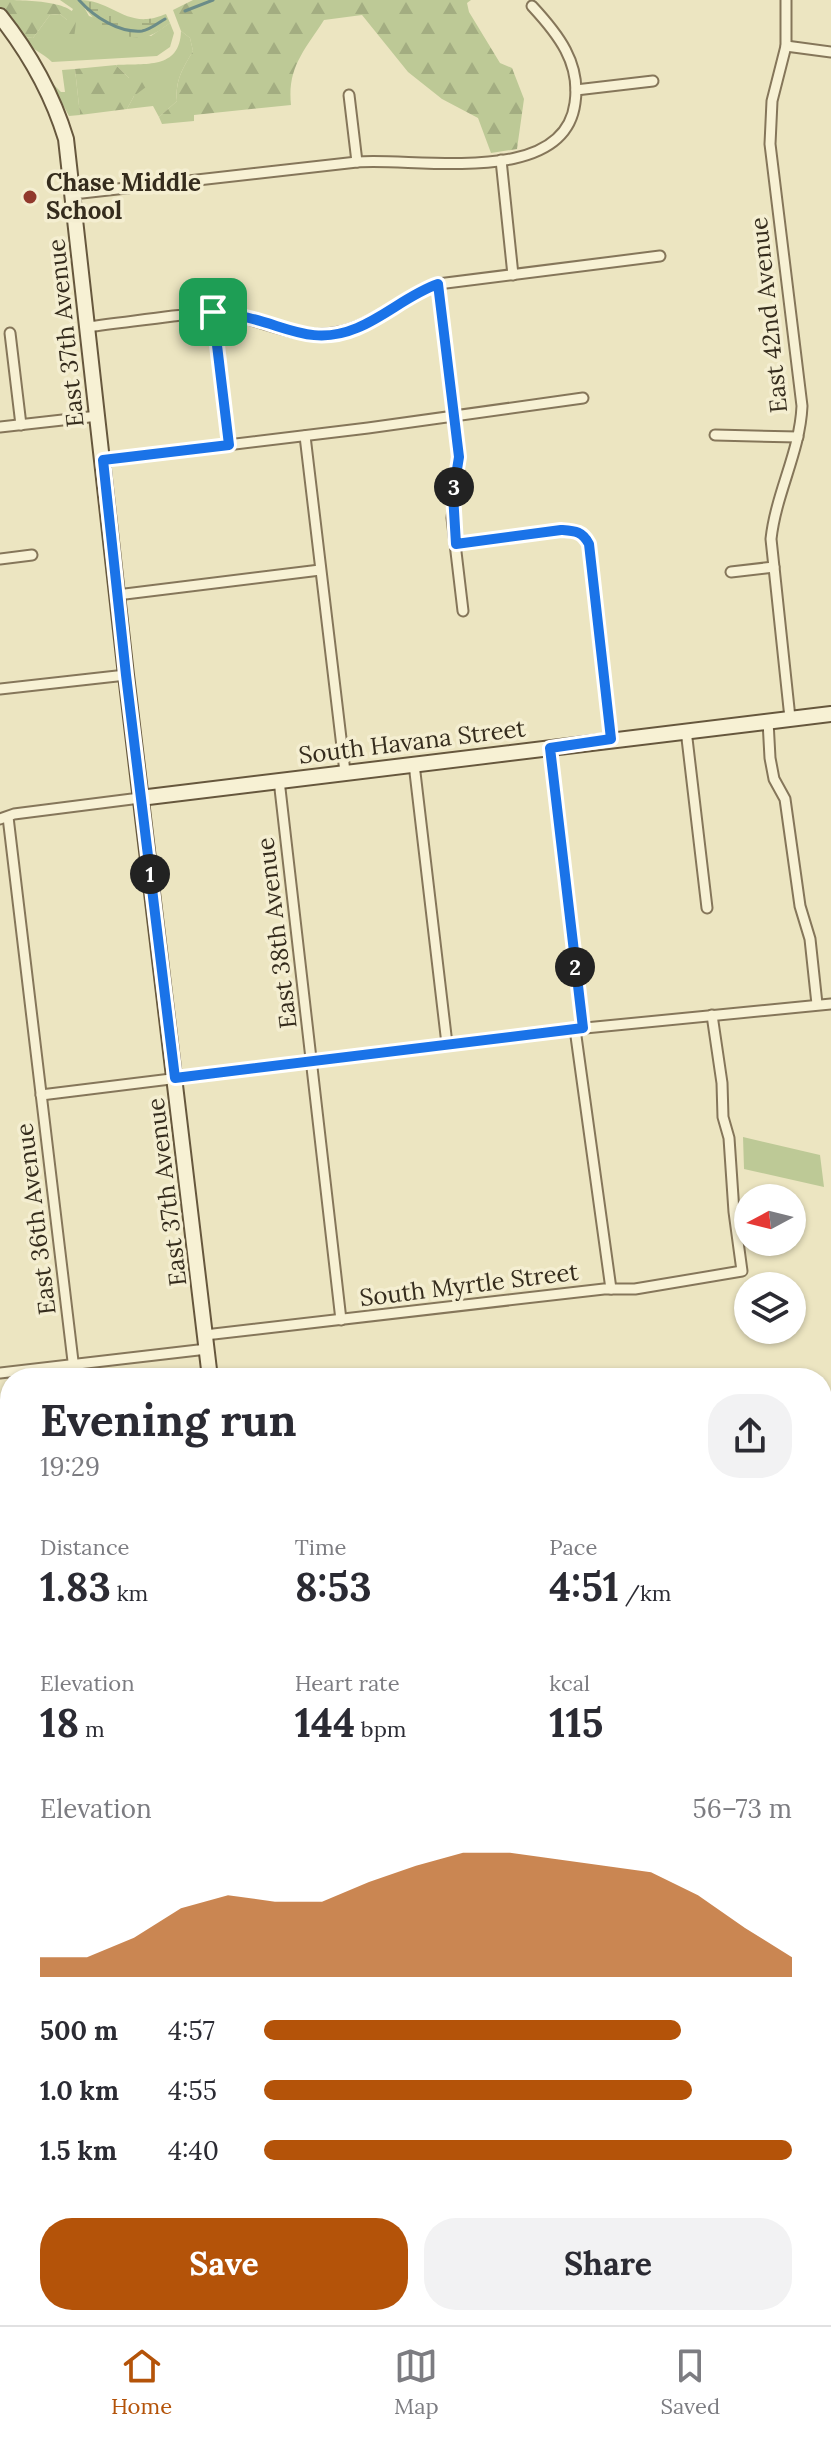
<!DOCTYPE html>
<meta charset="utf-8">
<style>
:root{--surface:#fff;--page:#f2f2f3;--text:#2b2b33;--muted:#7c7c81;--line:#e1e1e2;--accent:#b45309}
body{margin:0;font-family:Lora,serif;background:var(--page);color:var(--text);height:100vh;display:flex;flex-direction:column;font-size:30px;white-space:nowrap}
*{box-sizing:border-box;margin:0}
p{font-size:26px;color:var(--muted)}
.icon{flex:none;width:44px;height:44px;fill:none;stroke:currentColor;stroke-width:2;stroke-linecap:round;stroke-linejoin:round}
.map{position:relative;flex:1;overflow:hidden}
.sheet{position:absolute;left:0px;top:1368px;width:832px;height:958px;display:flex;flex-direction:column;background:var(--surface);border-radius:32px 32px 0 0;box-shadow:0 2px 6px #0004}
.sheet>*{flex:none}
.needle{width:52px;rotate:263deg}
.tools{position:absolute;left:734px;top:1184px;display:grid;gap:16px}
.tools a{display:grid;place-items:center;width:72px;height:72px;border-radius:50%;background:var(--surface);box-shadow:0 2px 6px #0004;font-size:40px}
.pin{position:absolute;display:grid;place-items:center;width:68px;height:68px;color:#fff;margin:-34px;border-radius:16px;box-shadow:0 4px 12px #0006}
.km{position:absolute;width:40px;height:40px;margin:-20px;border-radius:50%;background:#222;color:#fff;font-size:22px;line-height:40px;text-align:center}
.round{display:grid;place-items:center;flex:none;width:84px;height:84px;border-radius:32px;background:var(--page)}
.headline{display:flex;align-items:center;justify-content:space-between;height:136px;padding:0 40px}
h1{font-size:44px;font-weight:800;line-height:60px}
.stats{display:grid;grid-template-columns:repeat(3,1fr);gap:12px;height:136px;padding:8px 40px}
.stats div{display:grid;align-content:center}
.stats b{font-size:40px;font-weight:800}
.stats small{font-size:22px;font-weight:400}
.stats p{font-size:22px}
.chart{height:224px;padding:16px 40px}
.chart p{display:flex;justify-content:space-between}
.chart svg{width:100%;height:144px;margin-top:8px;fill:var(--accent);opacity:.7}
.button{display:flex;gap:16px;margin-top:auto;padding:16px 40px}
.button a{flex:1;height:92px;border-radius:32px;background:var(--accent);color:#fff;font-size:32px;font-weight:800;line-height:92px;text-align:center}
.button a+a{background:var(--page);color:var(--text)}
ul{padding:0 40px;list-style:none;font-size:26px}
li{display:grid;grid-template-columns:128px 96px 1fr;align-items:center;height:60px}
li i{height:20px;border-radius:10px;background:var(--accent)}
.dock{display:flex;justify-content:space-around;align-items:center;height:112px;border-top:2px solid var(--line);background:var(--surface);font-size:22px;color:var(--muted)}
.dock a{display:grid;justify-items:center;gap:4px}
.dock .current{color:var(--accent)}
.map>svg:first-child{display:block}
.grass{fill:#bdc996}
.forest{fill:url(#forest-firs)}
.wetland{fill:url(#wetland-marsh)}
.park{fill:url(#park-crowns)}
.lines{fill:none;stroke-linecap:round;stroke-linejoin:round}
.stream{stroke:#6b8c88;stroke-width:3}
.street-casing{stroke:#85765a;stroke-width:13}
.secondary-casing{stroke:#66573d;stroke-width:18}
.street{stroke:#f7f1d4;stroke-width:9}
.secondary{stroke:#f7f1d4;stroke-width:14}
.route-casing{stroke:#fff;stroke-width:16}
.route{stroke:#1a73e8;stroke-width:10}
.poi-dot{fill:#91392c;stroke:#f4eed1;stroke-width:3}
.labels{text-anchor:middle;stroke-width:7;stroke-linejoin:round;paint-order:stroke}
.poi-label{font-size:24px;font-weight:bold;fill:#352c1d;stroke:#f4eed1;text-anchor:start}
.street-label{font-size:24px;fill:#352c1d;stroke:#f4eed1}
</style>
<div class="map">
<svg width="831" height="2325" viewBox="0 0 831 2325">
<defs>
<pattern id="forest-firs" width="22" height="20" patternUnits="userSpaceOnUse" patternTransform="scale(2)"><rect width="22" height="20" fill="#bdc996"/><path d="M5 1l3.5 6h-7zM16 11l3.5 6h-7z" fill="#a3ad81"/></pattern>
<pattern id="wetland-marsh" width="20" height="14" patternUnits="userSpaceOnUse" patternTransform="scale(2)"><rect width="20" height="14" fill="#bdc996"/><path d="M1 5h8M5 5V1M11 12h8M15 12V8" fill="none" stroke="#a3ad81"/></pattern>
<pattern id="park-crowns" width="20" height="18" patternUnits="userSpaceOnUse" patternTransform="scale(2)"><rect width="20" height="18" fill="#bdc996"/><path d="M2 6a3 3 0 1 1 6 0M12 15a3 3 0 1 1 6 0" fill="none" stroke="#a3ad81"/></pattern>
</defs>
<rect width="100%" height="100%" fill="#ece5c1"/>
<g class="grass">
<path d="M60 0H80L89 16 151 36 170 23 174 33 170 47 157 56 52 62C43 53 28 48 23 37L33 38 50 15 60 14 67 20 73 9Z"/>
<path d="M181 31 190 38 193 51C183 68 175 80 177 101L159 117 153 106 127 109 134 96 129 78 116 65C145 63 180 70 181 31Z"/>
<path d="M75 69 80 115 69 116 50 81 61 92H65L62 70Z"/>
<path d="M743 1137 820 1155 824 1187 744 1169Z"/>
</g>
<g class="forest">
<path d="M0 0C19 0 74 0 76 18 76 29 73 41 72 51L66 54 61 51 67 20 60 14 50 15 33 38 23 37 0 10Z"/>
<path d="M193 0H471L467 3 469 12 500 63 512 68 524 99 517 149 491 153 478 118 442 99 408 72 362 15 324 20C305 50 287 67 291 105L194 115V121L162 124 159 117 177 101C175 80 183 68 193 51L190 38 181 31 173 10Z"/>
<path d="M116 65 129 78 154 81 134 96 127 109 80 115 75 69Z"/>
</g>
<path class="wetland" d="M80 0C107 0 122 21 147 19 153 19 160 16 166 14L170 23C163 28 156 34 148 36 119 42 93 24 80 0Z"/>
<path class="park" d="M831 2100V2325H737L736 2316H822V2101Z"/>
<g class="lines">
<g class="stream">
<path d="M79 0C94 17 119 33 142 31 150 30 158 23 165 19"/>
<path d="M185 11 213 0"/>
</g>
<g class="street-casing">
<g id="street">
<path d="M786 0V46L772 101 770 144 802 406C800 452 776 493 771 539L790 718"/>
<path d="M786 46 831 52"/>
<path d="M576 90 653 81"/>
<path d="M349 95 357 162"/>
<path d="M501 160 513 275"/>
<path d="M73 194 357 162C416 157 564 188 575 103 581 63 558 34 532 6"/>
<path d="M438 284 459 457 452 518 463 611"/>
<path d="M213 312 229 445"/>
<path d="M88 327C116 323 144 320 173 316 186 315 202 311 215 312 256 316 293 341 334 333 373 327 402 297 438 284L660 256"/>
<path d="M10 333 21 425"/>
<path d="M0 427 98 416"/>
<path d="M715 435 798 437"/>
<path d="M305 436 345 772"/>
<path d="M103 460 368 428 583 398"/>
<path d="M456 544 561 530C575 531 582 531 589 544L611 739"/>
<path d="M0 559 32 555"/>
<path d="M731 572 774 567"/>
<path d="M117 595 320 570"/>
<path d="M0 689 126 675"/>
<path d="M768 721 770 758 774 779 785 799 800 906 810 939 817 1004"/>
<path d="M686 730 707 908"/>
<path d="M550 748 583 1028"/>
<path d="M414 764 447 1044"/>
<path d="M279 780 341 1320"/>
<path d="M8 817 75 1378"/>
<path d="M0 819 14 814 140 798"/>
<path d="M575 1029 611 1289"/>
<path d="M41 1095 575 1029 831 1004"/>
<path d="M205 1335 604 1289H635L742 1271 734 1212 729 1138 723 1117 722 1083 712 1015"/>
<path d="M0 1373 207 1349"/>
<path d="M827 1494 831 1517"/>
<path d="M0 1648 10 1647"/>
<path d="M822 1738 831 1735"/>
<path d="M0 1825 10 1908"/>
<path d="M0 2090 10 2176"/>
<path d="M0 2197 10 2195"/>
<path d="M27 2316 28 2325"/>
<path d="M58 2316 59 2325"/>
<path d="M187 2316 188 2325"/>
</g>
</g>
<g class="secondary-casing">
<g id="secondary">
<path d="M0 16C30 54 52 93 66 139L126 675 210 1378"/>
<path d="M140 798 831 714"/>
<path d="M822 1828 831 1826"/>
<path d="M0 1924 10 1923"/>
<path d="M322 2316 323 2325"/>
</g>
</g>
<use href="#street" class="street"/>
<use href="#secondary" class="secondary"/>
</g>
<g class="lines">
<g class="route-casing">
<path id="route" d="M438 284 459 457 453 494 456 544 561 530C575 531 582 531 589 544L611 739 550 748 583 1028 175 1078 126 675 103 460 229 445 213 312C225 314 237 315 249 318 288 327 314 346 357 328 386 316 409 294 438 284Z"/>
</g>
<use href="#route" class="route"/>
</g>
<circle class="poi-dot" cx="30" cy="197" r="8"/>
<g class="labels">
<g class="poi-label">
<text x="46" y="191">Chase Middle<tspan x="46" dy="28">School</tspan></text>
</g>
<g class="street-label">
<text transform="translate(769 315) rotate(-96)" y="8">East 42nd Avenue</text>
<text transform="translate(66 333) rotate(-96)" y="8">East 37th Avenue</text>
<text transform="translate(412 742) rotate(-7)" y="8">South Havana Street</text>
<text transform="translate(277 933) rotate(-97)" y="8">East 38th Avenue</text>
<text transform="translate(167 1192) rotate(-97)" y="8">East 37th Avenue</text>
<text transform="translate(36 1219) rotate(-97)" y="8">East 36th Avenue</text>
<text transform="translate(469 1285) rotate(-7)" y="8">South Myrtle Street</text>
</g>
</g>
</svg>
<div class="tools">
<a><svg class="needle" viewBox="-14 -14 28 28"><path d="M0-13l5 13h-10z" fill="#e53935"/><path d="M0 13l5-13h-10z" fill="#7c7c81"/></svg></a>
<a><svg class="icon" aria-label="layers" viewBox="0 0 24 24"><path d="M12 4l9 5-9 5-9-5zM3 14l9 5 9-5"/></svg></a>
</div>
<div class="pin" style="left:213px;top:312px;background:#1e9e55"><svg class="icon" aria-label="arrive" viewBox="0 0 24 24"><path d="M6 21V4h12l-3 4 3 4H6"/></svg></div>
<b class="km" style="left:150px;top:874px">1</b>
<b class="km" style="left:575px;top:967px">2</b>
<b class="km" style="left:454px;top:487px">3</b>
<section class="sheet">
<div class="headline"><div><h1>Evening run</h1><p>19:29</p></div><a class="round"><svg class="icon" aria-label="share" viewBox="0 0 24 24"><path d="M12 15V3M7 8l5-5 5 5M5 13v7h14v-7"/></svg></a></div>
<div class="stats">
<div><p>Distance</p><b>1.83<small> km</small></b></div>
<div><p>Time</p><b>8:53</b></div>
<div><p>Pace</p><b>4:51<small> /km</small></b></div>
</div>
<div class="stats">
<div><p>Elevation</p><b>18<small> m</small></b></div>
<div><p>Heart rate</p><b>144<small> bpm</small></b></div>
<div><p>kcal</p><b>115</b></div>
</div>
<div class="chart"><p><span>Elevation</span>56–73 m</p>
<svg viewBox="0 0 160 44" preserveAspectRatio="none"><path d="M0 44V38L10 38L20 32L30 23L40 19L50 21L60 21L70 15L80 10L90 6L100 6L110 8L120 10L130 12L140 19L150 29L160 38V44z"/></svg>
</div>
<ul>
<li><b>500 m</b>4:57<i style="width:79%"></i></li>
<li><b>1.0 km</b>4:55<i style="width:81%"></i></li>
<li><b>1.5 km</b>4:40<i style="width:100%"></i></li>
</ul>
<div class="button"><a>Save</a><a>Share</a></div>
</section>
</div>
<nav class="dock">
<a class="current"><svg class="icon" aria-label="home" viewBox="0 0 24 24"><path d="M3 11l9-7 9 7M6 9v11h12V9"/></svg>Home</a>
<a><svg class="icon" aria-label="map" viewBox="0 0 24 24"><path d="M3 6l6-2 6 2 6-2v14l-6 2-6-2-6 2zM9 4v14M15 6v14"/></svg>Map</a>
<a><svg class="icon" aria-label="saved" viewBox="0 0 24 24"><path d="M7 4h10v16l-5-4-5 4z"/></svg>Saved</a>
</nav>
